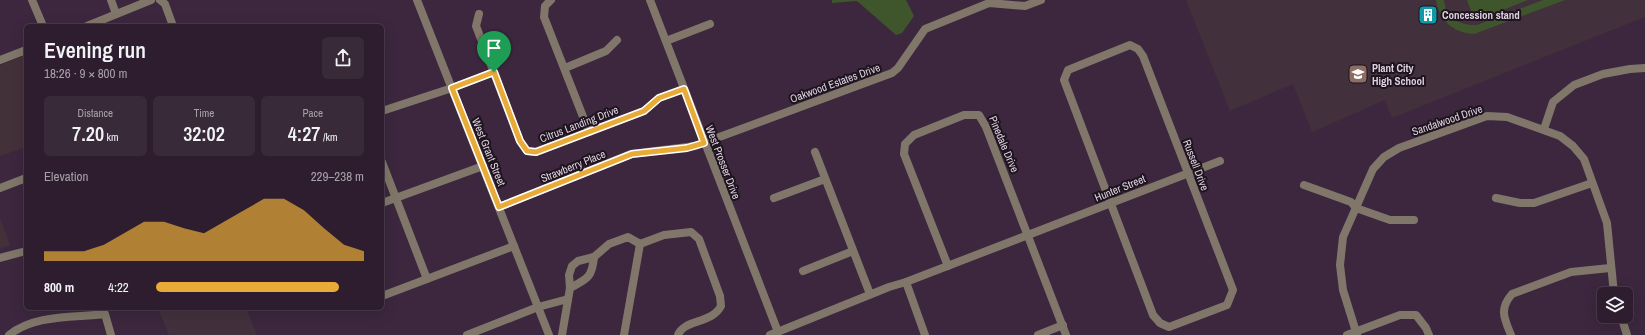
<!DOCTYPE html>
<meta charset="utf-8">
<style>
:root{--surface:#2d1d2e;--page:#392a3a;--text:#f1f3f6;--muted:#a7a2aa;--line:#483b4a;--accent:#e8ab37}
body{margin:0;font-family:"Archivo Narrow",sans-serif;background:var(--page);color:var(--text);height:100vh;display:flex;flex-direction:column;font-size:15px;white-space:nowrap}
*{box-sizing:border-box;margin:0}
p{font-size:13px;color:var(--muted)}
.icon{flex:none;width:22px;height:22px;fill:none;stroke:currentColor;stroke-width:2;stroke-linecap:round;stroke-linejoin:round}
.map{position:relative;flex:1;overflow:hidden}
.drawer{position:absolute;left:24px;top:24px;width:360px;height:286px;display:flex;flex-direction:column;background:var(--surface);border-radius:6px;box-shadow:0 4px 16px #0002,0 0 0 1px var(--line)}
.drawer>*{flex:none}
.tools{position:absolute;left:1597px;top:287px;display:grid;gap:8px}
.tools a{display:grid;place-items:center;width:36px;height:36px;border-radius:6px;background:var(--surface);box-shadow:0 4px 16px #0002,0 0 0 1px var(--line);font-size:20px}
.pin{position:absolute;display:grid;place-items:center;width:34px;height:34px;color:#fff;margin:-41px -17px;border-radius:50% 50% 50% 0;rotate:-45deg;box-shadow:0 0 4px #0007}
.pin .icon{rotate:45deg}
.round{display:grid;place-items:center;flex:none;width:42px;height:42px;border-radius:6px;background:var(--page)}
.headline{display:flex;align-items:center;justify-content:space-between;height:68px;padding:0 20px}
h1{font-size:22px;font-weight:600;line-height:30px}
.stats{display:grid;grid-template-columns:repeat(3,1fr);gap:6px;height:68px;padding:4px 20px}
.stats div{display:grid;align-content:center;border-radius:6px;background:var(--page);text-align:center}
.stats b{font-size:20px;font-weight:600}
.stats small{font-size:11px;font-weight:400}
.stats p{font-size:11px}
.chart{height:112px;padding:8px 20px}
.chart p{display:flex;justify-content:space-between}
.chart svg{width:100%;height:72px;margin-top:4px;fill:var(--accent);opacity:.7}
ul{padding:0 20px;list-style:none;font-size:13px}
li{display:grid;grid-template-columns:64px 48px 1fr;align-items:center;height:30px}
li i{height:10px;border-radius:5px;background:var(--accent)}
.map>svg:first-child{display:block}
.commercial{fill:#43313a}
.education{fill:#42313c}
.green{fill:#3f562c}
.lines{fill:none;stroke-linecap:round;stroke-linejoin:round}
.minor{stroke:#80776a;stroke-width:8}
.route-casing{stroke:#fff;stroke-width:8}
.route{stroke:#e8ab37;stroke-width:5}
.labels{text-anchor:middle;stroke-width:4;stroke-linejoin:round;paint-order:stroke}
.poi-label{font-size:11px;font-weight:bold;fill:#dfd1e0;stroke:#1d141e;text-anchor:start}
.street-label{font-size:11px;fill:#dfd1e0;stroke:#1d141e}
</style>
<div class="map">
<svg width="1645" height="335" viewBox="0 0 1645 335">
<rect width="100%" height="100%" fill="#3c273e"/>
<g class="commercial">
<path d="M26 55V147L0 156V65Z"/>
<path d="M0 218 10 245 0 249Z"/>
</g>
<g class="education">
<path d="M1186 0H1645V17L1392 118 1385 100 1312 132 1293 84 1230 111Z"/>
<path d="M158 308H246L257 335H169Z"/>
</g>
<g class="green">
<path d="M832 0H906L914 16 902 33 896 35 857 1 832 3Z"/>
<path d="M1436 0H1444C1445 18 1461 26 1477 25L1543 0H1565L1474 34C1453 33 1439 20 1436 0Z"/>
<path d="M1467 0H1528L1475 21Z"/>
</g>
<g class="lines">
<g class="minor">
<path d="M32 0 43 26"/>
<path d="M111 0 116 14"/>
<path d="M160 0 165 4 173 26"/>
<path d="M417 0 549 335"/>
<path d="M551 0 545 6 544 17 589 132"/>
<path d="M650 0 778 332"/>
<path d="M479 14 476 26 520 141 527 151 536 152 644 111 659 98 683 89"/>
<path d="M87 26 151 0"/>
<path d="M666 41 710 24"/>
<path d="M1130 45 1138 49 1143 56 1233 290 1227 305 1169 327 1160 323 1153 315 1064 80 1068 70Z"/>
<path d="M0 60 26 50"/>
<path d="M565 68 606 51 617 40"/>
<path d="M382 111 452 88 494 72"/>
<path d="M1544 129 1553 102 1574 85 1603 74 1630 69 1645 68"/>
<path d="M815 152 870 294"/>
<path d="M382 162 427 279"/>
<path d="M1304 185 1351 202 1356 208"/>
<path d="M0 188 26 178"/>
<path d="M774 198 825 179"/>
<path d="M1496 198 1520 203H1534L1592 183"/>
<path d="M382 203 483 166"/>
<path d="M499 207 631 154 695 146 892 73 898 68 925 29 989 3 1025 6 1041 0"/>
<path d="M1356 208 1390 220H1414"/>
<path d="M0 258 26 251"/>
<path d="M948 266 904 154 905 144 914 135 964 115H979L986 127 1066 335"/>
<path d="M803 271 853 251"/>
<path d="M906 282 925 335"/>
<path d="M570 288C587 279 592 278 594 257"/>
<path d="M382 296 514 246"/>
<path d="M1621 316 1627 335"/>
<path d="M9 335C35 314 74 318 105 314L111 335"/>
<path d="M467 335 538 307 568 299"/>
<path d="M562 335 570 288 569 275 572 266 578 261 594 257 609 244 628 237 640 244 664 235 691 232 699 239 720 296 721 306C712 324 684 319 678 335"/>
<path d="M624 335 640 244"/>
<path d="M770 335 889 287 906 282 1220 161"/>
<path d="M1038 335 1063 325"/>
<path d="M1347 335 1400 315H1416L1426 328 1429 335"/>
<path d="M1357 335 1343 290 1340 265 1343 237 1373 169 1384 157 1399 148 1487 116 1507 117 1560 136 1573 146 1584 159 1607 223 1614 294"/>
<path d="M1511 335C1504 318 1499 309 1512 294L1571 272 1610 268"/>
</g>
</g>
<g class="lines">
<g class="route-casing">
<path id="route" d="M494 72 520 141 527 151 536 152 644 111 659 98 684 89 704 143 687 148 632 154 499 207 452 88Z"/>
</g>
<use href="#route" class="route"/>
</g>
<defs>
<g id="building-square" transform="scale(1)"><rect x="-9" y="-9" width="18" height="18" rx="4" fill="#0f9aa8" stroke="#1d141e"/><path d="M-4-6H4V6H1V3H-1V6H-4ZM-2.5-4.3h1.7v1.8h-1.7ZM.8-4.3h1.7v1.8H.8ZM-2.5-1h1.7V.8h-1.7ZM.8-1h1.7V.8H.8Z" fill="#fff"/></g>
<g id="school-square" transform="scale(1)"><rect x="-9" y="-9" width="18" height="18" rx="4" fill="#8d6e63" stroke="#1d141e"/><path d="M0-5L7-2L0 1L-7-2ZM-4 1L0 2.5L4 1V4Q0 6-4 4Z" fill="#fff"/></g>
</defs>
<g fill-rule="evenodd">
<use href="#building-square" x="1428" y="15"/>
<use href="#school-square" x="1358" y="74"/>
</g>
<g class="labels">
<g class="poi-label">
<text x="1442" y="19">Concession stand</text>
<text x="1372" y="72">Plant City<tspan x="1372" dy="13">High School</tspan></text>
</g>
<g class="street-label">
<text transform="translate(835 83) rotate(-20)" y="4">Oakwood Estates Drive</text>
<text transform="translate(1447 120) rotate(-19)" y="4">Sandalwood Drive</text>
<text transform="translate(579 124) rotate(-21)" y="4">Citrus Landing Drive</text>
<text transform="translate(1004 144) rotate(67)" y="4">Pinedale Drive</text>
<text transform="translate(489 152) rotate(68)" y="4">West Grant Street</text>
<text transform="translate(723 162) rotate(69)" y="4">West Prosser Drive</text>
<text transform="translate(1196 165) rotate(69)" y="4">Russell Drive</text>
<text transform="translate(573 166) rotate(-22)" y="4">Strawberry Place</text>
<text transform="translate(1120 188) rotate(-22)" y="4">Hunter Street</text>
</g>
</g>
</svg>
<div class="tools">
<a><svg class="icon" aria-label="layers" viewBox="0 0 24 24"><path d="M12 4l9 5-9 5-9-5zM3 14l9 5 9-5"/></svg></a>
</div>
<div class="pin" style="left:494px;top:72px;background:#1e9e55"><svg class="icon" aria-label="arrive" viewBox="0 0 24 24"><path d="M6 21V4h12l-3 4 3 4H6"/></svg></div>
<section class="drawer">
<div class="headline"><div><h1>Evening run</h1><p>18:26 · 9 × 800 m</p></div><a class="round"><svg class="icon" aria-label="share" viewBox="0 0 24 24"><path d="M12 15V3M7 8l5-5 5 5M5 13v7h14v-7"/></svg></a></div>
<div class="stats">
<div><p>Distance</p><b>7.20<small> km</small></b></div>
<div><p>Time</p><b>32:02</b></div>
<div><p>Pace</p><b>4:27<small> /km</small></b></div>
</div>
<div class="chart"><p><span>Elevation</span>229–238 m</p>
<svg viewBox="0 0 160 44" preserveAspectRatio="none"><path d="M0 44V38L10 38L20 38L30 34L40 27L50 20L60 20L70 24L80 27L90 20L100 13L110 6L120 6L130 13L140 24L150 34L160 38V44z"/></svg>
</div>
<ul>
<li><b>800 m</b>4:22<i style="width:88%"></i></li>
</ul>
</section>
</div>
